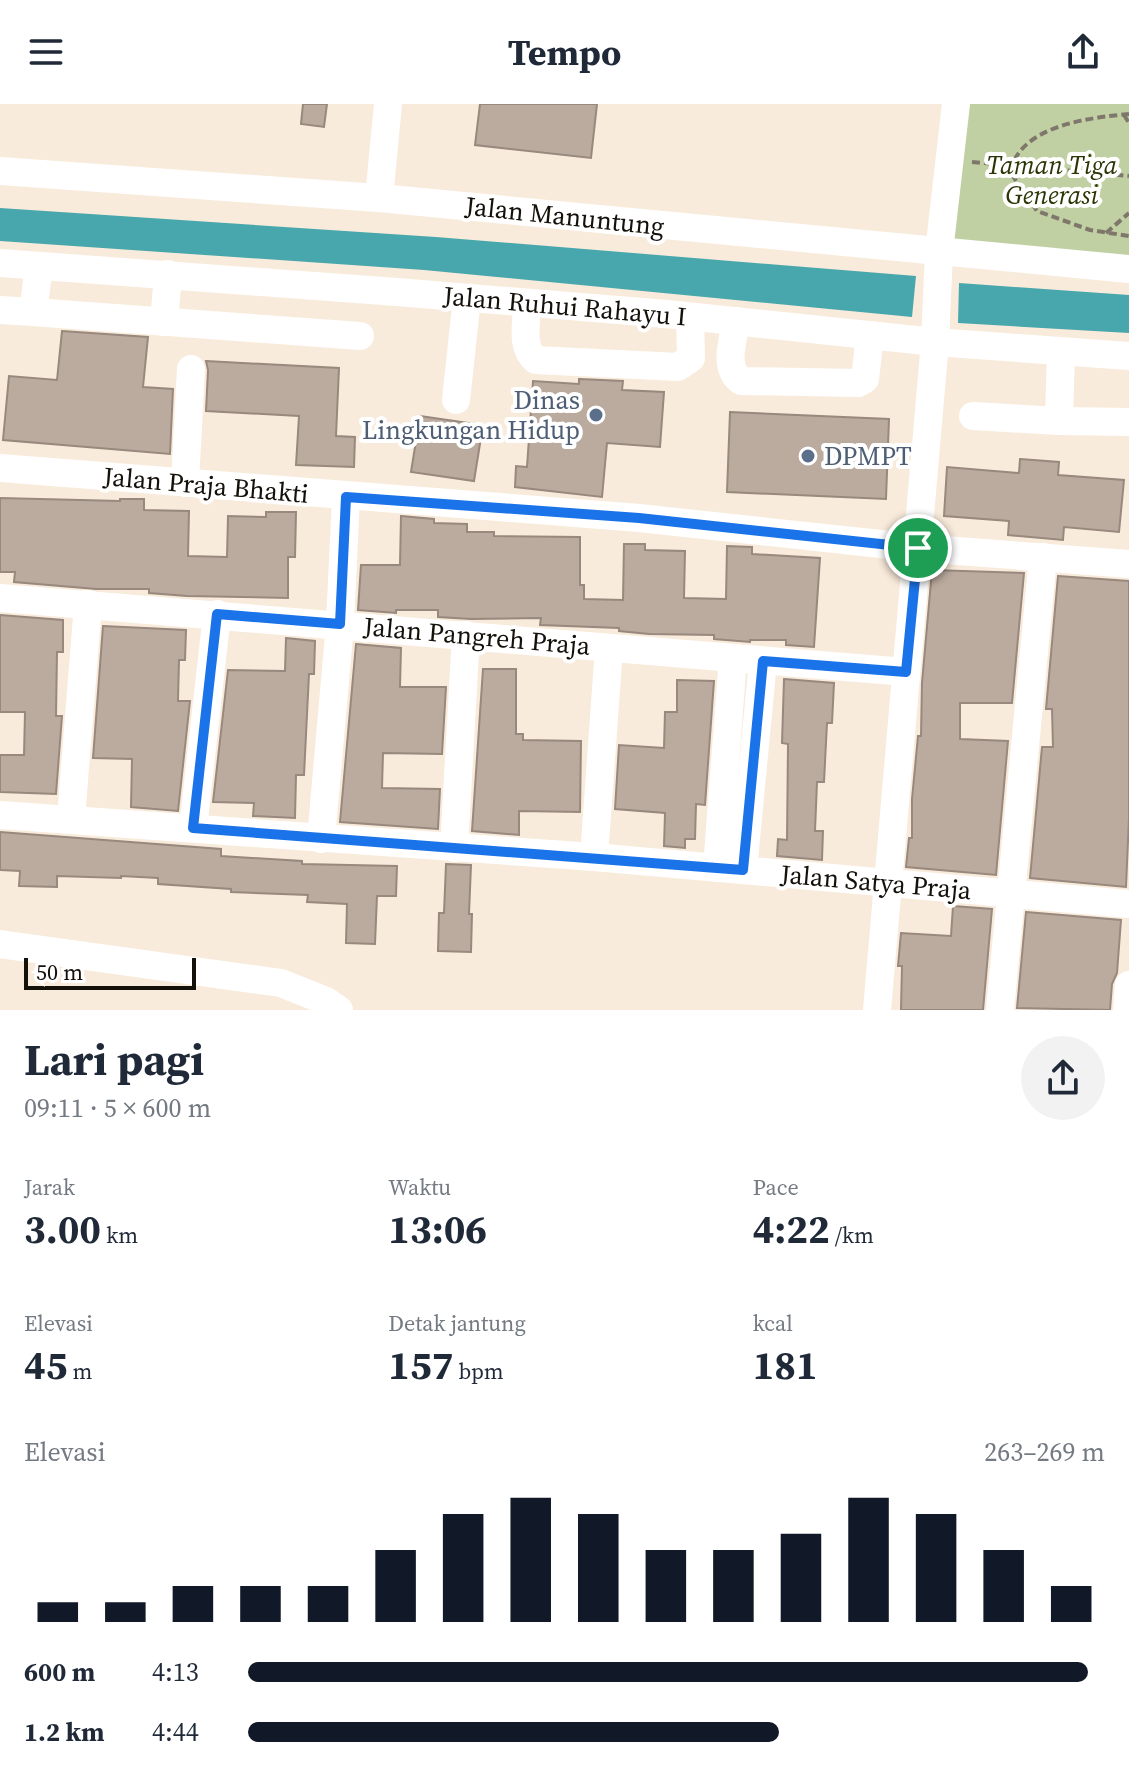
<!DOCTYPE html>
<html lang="id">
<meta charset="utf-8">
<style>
:root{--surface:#fff;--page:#f2f2f3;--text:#1f2937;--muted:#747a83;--accent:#111827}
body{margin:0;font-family:"Source Serif 4",serif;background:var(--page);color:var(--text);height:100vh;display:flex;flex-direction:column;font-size:30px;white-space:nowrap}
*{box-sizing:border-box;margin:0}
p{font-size:26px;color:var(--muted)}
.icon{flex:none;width:44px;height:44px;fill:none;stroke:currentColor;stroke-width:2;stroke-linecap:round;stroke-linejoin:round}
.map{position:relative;height:906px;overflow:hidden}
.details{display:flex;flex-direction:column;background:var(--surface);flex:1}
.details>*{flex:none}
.scale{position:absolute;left:24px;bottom:20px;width:172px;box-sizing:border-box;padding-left:8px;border:4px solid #14100a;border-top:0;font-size:22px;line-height:28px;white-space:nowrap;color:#14100a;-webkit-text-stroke:6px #fff;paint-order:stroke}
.pin{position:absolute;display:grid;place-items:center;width:68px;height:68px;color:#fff;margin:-34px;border:4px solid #fff;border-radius:50%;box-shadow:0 2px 8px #0007}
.round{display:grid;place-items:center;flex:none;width:84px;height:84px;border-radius:42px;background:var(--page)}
.head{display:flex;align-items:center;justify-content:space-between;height:136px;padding:0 24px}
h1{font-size:44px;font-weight:700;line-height:60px}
.metrics{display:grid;grid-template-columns:repeat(3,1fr);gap:12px;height:136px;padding:8px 24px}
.metrics div{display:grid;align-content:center}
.metrics b{font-size:40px;font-weight:700}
.metrics small{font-size:22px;font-weight:400}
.metrics p{font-size:22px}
.chart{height:224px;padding:16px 24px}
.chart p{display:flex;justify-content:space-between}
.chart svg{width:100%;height:144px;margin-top:8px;stroke:var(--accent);stroke-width:6}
ul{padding:0 24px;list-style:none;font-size:26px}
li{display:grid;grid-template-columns:128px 96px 1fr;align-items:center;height:60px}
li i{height:20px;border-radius:10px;background:var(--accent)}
header{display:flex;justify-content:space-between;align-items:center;height:104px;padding:0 24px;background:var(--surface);font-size:36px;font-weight:700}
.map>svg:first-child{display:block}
.green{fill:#c1d0a2}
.water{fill:#48a7ac}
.building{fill:#bbaa9e;stroke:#98887d;stroke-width:2}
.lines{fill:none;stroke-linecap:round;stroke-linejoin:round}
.path{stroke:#7f776c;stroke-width:4;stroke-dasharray:8 4;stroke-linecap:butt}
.minor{stroke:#fff;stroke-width:28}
.route-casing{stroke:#fff;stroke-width:16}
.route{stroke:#1a73e8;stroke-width:10}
.service-dot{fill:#5c6f8a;stroke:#fff;stroke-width:3}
.labels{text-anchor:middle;stroke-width:8;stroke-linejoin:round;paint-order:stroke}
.park-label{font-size:26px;font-style:italic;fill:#2b3604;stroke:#fff}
.street-label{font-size:26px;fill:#14100a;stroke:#fff}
.service-label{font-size:26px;fill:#4e5e75;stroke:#fff;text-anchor:end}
</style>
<header><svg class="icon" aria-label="menu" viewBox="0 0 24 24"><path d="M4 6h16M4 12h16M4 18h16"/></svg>Tempo<svg class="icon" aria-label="share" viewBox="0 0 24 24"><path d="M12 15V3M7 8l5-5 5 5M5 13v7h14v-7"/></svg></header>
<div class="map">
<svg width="1129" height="906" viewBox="0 0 1129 906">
<rect width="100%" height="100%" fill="#f9ebdb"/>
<path class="green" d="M963 0H1129V157L947 143Z"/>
<g class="water">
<path d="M0 104 436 133 916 172 912 213 424 166 0 137Z"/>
<path d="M959 179 1129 191V229L958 219Z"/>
</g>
<g class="building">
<path d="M303 0H327L324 23 301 20Z"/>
<path d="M480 0H597L591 54 475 41Z"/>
<path d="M62 227 148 233 143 283 173 285 170 350 3 336 9 272 57 276Z"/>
<path d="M206 257 339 264 336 332 355 333 354 363 296 361 299 312 206 307 208 266Z"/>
<path d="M579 275 623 277 622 286 664 288 660 343 607 339 602 393 515 383 516 362 527 363 533 277 579 280Z"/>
<path d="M730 308 889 315 886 395 727 388Z"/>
<path d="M420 312 483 321 474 377 411 368Z"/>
<path d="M1020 355 1059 358 1058 371 1124 376 1119 428 1064 423 1063 436 1008 431 1009 417 944 412 947 363 1019 369Z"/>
<path d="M0 394 120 397V395H144V406L189 407 188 452 227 453 228 412 266 413V408H296L295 453H288V494L187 492 149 489V485H96L14 478 15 468H0Z"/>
<path d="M401 412 434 415V419L467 420V428H494V432L580 433V481H584V495L623 496 624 440H645V446L685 447 684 494 726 495 727 442 752 443V450L820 454 814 543 786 541V536H750V538L714 535V531L649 530 619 527V524L540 521 541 514 471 515 438 513V506H396V509L358 506 361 461H400Z"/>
<path d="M932 466 1024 469 1012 599H960V635L1008 637 996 771 906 763 909 734H912V695L918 632H921L922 579Z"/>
<path d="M1058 472 1129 477V714L1126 783 1030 774 1042 643H1053L1052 605H1046Z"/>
<path d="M0 511 63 516V548H57L56 612H62L56 690 0 688V651H24L25 608H0Z"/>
<path d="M103 522 186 526 185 556H179L178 597H190L178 707 131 703 132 655 93 654Z"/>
<path d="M286 534 315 537 314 570H309L304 671H296L295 714 253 712 254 699 213 698 228 566 285 567Z"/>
<path d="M356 540 401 544 400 583H446L442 650 383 649 382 684 440 685 438 725 340 718Z"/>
<path d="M483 565H516V630H523V636L581 637 580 708 519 707V731L472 727Z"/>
<path d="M784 575 834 579 832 619H827L824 678H817L815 727H823L822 756 777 752 778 735 787 736 788 640 782 639Z"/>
<path d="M677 576 714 577 705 701 696 700 695 735H685V744L664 742 665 709 615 705 619 641 664 644 665 608H677Z"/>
<path d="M0 728 221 745V752L302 757V760L397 762 396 792H377L375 840 346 839 347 800 307 798 308 791 231 788V785L158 780V774L121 772V774L57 772V783L19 782 20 767 0 766Z"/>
<path d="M446 760 471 761 469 810H472L471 848 438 847 439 809H444Z"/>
<path d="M953 802 992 805 983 906H901L902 862H898L901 829 951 832Z"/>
<path d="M1026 808 1121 816 1117 869 1112 880 1110 906 1017 904Z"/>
</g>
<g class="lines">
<g class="path">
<path d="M1129 10C1088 14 1021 21 1010 68L1037 107 1090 126 1129 132"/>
<path d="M1124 11 1129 19"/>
<path d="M972 58 1129 72"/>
<path d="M1106 129 1129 109"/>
</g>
<g class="minor">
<path d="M0 67 379 94 1129 165"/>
<path d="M379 94 388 0"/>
<path d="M0 159 397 188 667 210 935 238 1129 252"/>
<path d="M527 199C527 217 520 244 536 256L678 263 691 254 690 213"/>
<path d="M0 206 33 208 39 163"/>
<path d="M33 208 360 232"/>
<path d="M736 217C733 237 723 264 741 277L858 279 865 275 870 231"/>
<path d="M164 218 168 170"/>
<path d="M1061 247 1059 317 1129 318"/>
<path d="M456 296 467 194"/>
<path d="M973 312 1059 317"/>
<path d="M0 364 639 414 918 444 1129 460"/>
<path d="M185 379 191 265"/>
<path d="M0 494 906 568"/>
<path d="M0 711 594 753 1129 800"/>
<path d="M71 714 88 500"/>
<path d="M193 724 217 510"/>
<path d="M321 735 340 520 346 393"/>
<path d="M454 744 466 531"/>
<path d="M594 753 609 544"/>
<path d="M717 764 733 554"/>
<path d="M743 766 763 557"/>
<path d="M0 840 281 879 326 897 339 906"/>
<path d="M877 906 935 238 939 148 956 0"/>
<path d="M1000 906 1043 453"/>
<path d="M1127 906 1129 881"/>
</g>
</g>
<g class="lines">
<g class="route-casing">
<path id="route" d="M346 393 639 414 918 444 906 568 763 557 743 766 193 724 217 510 340 520Z"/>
</g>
<use href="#route" class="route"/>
</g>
<g class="service-dot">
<circle cx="596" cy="311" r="8"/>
<circle cx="808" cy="352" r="8"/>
</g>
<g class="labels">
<g class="park-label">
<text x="1052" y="70">Taman Tiga<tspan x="1052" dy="30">Generasi</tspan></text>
</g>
<g class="street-label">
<text transform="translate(565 112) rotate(6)" y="9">Jalan Manuntung</text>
<text transform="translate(565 202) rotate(5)" y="9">Jalan Ruhui Rahayu I</text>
<text transform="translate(206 381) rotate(5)" y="9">Jalan Praja Bhakti</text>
<text transform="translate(477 532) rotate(5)" y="9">Jalan Pangreh Praja</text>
<text transform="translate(876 778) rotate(5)" y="9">Jalan Satya Praja</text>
</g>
<g class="service-label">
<text x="580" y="305">Dinas<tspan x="580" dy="30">Lingkungan Hidup</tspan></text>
<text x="824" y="361" text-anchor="start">DPMPT</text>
</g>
</g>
</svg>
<div class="scale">50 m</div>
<div class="pin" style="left:918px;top:444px;background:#1e9e55"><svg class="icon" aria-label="arrive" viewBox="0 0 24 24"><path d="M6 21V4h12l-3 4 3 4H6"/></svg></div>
</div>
<section class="details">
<div class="head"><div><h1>Lari pagi</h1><p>09:11 · 5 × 600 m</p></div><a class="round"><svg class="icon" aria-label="share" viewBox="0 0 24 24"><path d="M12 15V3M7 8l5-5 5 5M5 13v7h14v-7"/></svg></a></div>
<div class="metrics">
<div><p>Jarak</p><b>3.00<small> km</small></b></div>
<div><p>Waktu</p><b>13:06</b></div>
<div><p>Pace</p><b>4:22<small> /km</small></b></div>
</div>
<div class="metrics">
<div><p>Elevasi</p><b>45<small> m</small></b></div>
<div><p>Detak jantung</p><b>157<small> bpm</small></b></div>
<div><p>kcal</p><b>181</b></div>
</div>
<div class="chart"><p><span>Elevasi</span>263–269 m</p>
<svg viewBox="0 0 160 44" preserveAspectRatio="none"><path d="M5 44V38M15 44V38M25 44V33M35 44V33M45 44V33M55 44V22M65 44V11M75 44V6M85 44V11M95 44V22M105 44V22M115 44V17M125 44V6M135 44V11M145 44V22M155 44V33"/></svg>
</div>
<ul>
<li><b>600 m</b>4:13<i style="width:98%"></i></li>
<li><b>1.2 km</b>4:44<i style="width:62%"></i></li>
</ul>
</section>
